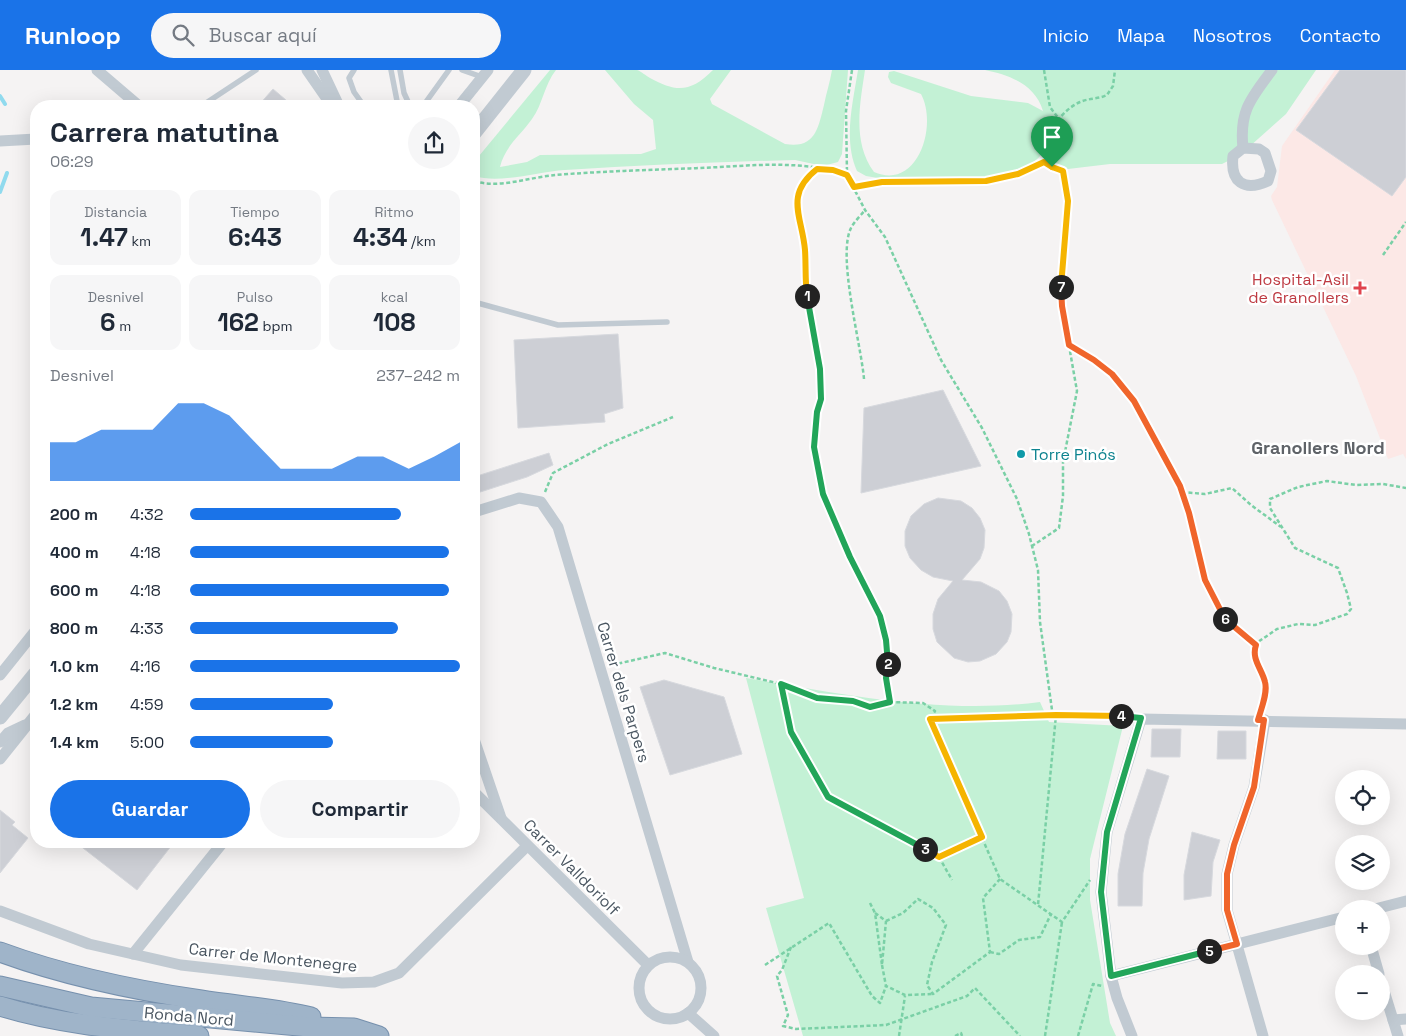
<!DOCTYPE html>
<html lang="es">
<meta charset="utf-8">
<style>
:root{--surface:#fff;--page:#f6f6f7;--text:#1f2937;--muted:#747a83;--accent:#1a73e8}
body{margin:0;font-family:"Space Grotesk",sans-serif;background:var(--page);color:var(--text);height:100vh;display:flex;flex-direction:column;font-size:19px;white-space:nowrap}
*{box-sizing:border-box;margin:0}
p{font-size:16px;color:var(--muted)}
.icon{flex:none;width:28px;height:28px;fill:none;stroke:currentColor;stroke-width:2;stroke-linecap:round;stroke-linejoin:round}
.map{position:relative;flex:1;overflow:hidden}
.side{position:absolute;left:30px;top:30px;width:450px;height:748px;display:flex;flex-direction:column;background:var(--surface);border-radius:20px;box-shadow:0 5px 20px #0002}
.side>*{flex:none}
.controls{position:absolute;left:1335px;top:700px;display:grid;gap:10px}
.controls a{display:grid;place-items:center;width:55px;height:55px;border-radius:50%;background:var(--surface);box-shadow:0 5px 20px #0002;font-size:25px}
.pin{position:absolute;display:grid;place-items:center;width:42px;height:42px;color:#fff;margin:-51px -21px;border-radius:50% 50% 50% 0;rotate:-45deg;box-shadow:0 0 5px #0007}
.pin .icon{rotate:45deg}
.km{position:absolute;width:25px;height:25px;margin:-12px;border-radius:50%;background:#222;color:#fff;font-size:14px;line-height:25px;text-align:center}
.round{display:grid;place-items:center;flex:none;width:52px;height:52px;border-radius:26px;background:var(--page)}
.summary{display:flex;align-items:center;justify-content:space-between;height:85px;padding:0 20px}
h1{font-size:28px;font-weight:600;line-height:38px}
.stats{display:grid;grid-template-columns:repeat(3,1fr);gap:8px;height:85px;padding:5px 20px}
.stats div{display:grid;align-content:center;border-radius:12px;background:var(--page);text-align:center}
.stats b{font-size:25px;font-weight:600}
.stats small{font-size:14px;font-weight:400}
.stats p{font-size:14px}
.chart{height:140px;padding:10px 20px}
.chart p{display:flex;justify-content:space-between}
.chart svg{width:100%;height:90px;margin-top:5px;fill:var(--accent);opacity:.7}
.button{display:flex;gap:10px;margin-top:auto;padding:10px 20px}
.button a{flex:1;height:58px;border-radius:30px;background:var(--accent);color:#fff;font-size:20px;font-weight:600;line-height:58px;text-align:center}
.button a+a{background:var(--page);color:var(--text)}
ul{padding:0 20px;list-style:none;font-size:16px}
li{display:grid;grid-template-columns:80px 60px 1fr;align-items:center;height:38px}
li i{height:12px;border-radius:6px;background:var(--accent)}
header{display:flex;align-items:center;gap:30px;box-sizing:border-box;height:70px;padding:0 25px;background:var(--accent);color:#fff}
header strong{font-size:24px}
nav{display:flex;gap:28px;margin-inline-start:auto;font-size:18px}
.search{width:350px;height:45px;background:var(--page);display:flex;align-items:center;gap:12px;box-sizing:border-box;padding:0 18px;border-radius:28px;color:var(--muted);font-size:19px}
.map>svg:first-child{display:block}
.medical{fill:#fce8e6}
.green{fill:#c3f1d5}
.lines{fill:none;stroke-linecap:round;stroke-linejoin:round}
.stream{stroke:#90daee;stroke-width:4}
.building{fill:#cdcfd5;stroke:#d7d9de}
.trunk-casing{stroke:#7690ad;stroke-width:21}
.path{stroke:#7ad0a6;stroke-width:2.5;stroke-dasharray:4 2.5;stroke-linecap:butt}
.service{stroke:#c1cad2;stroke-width:5.5}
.minor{stroke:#c1cad2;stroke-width:11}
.tertiary{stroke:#c1cad2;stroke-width:15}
.trunk{stroke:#9fb4c9;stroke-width:19}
.split-1-casing{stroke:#fff;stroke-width:10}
.split-2-casing{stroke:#fff;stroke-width:10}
.split-3-casing{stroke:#fff;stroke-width:10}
.split-4-casing{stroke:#fff;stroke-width:10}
.split-5-casing{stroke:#fff;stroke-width:10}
.split-6-casing{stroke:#fff;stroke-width:10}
.split-7-casing{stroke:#fff;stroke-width:10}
.split-8-casing{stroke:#fff;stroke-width:10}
.split-1{stroke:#f5b400;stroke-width:6}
.split-2{stroke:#22a559;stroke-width:6}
.split-3{stroke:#22a559;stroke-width:6}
.split-4{stroke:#f5b400;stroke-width:6}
.split-5{stroke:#22a559;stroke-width:6}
.split-6{stroke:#f0652b;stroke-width:6}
.split-7{stroke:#f0652b;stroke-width:6}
.split-8{stroke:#f5b400;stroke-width:6}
.health-dot{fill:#e0444e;stroke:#fff;stroke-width:2}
.culture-dot{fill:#0f9aa8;stroke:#fff;stroke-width:2}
.labels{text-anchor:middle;stroke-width:5;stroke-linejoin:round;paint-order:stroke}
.health-label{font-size:16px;fill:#be3a42;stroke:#fff;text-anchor:end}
.culture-label{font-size:16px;fill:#0d838f;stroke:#fff;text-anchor:start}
.street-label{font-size:16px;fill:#4a5661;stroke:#fff}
.neighbourhood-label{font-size:18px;font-weight:bold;fill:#5f6368;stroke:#fff}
</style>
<header>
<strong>Runloop</strong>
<div class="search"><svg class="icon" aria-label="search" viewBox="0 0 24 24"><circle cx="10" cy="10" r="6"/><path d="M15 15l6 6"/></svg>Buscar aquí</div>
<nav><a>Inicio</a><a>Mapa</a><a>Nosotros</a><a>Contacto</a></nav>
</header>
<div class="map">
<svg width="1406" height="966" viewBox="0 0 1406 966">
<rect width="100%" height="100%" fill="#f5f3f3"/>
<path class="medical" d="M1335 0H1406V389L1403 384 1388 389 1356 306 1272 130 1271 126 1277 117 1282 76Z"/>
<g class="green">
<path d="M550 0H556C544 15 543 34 532 49 520 66 505 76 500 97L527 92 540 85 641 84 656 79 653 50 634 34 605 0C615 0 627 0 637 0 641 1 646 6 650 8 677 23 691 22 713 0H731L710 29 712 34 785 74C815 79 818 59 824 35 826 24 830 12 832 0H848L842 84 838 92 823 96 795 90C718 92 641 95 565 100 537 102 500 114 474 106V92Z"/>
<path d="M858 0H865C860 34 852 72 874 102 918 121 938 55 921 24L891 13 888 7 889 2 894 1 971 26 1028 33 1043 41C1035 14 1009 5 985 0H1316L1286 44 1240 85 1222 94H1110L1068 99 1052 94 1050 88 1052 78 1049 74C1025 115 978 108 937 107 917 107 898 108 878 108L866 106 857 101C843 70 853 32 858 0Z"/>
<path d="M746 608C843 624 942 645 1040 632L1049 652 1123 656 1090 789V830L1110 953 1116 966H803L766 838 804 828Z"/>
</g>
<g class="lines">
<g class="stream">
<path d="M0 26 5 34"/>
<path d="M0 122 7 103"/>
</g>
</g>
<g class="building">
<path d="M1340 0H1406V107L1392 126 1296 60Z"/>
<path d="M273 19 293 36H258Z"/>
<path d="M618 264 623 338 604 344 605 352 518 358 514 270Z"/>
<path d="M943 320 981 396 861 423 864 338Z"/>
<path d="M549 383 553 395 527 407 474 424V407Z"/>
<path d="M938 428 961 431 972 438 980 448 985 460 984 478 980 489 962 510 981 512 999 521 1007 531 1012 544 1011 562 1007 572 996 584 980 591 968 592 954 588 937 572 933 559V544L938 529 953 511 933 507 921 500 910 488 905 476V461L911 446 924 434Z"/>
<path d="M664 610 724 627 742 684 670 705 640 617Z"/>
<path d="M1152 659H1181L1180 687H1151Z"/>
<path d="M1218 661H1246V689H1217Z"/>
<path d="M1147 699 1169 706 1149 769 1143 803 1142 836H1118V804L1125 764Z"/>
<path d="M0 740 15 752 12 755 28 768 0 803Z"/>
<path d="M1192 762 1220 770 1213 792 1211 826 1184 830V805Z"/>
<path d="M74 771H175L137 820Z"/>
</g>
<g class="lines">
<g class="trunk-casing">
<g id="trunk">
<path d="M0 882C65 906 133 920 201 930 238 936 275 938 311 947"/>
<path d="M0 916 91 937 309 957 354 958 379 966"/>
<path d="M0 936C64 956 132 960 199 966"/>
</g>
</g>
<g class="path">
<path d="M852 0 846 41 847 105 865 140 885 167 941 290 982 358 1017 429 1029 464 1038 500 1040 552 1052 640 1056 645 1131 647"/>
<path d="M1044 0 1050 37 1059 49"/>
<path d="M1049 94C1041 70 1058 42 1080 32 1089 28 1099 29 1107 25L1113 16 1115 0"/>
<path d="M817 99 806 107 797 127 796 140 803 163 805 210 820 299 821 329 817 342 814 377 823 424 843 471 880 546 888 588 886 608 889 632 923 633 935 641 930 649"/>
<path d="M474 111C499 119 530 107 556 105 604 101 652 100 700 98 749 96 801 89 847 105"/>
<path d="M854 117 882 112 986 111 1018 104 1044 92 1063 101 1068 131 1061 204 1062 236 1077 321 1063 392V426L1059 458 1032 476"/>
<path d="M1383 185 1406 152"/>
<path d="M1069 275 1094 289 1113 304 1134 331 1180 416 1189 443 1205 509 1217 537 1224 548 1256 575"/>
<path d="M864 309C861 274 837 186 851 158 854 152 861 145 865 140"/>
<path d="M545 422 553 403 608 374 673 347"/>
<path d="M1182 422 1205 424 1232 418 1251 435 1281 457"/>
<path d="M612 595 665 583 714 598 781 614 791 662 828 727 939 787 982 767"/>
<path d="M781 614 817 628 853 631 870 637 889 632"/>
<path d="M1261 639 1265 612 1257 596 1254 581 1258 572 1277 559 1298 554 1315 555 1347 544 1351 539 1347 523 1338 498 1295 478 1270 438V429L1298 417 1327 411 1356 415 1383 414 1406 418"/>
<path d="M930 649 1056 645 1038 835"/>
<path d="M930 649 1000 809 1062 852 1090 810"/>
<path d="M939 787 952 810"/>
<path d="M870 833 875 843"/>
<path d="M875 843 886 851 882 895Z"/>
<path d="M886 851 903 843 918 829 933 838 946 855 932 892 927 915 933 924 990 882 983 828 1000 809"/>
<path d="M791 877 782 900 777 906 788 945 783 956 796 959 886 955 967 926 975 918 1020 966"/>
<path d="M990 882 999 884 1019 870 1040 867 1051 844"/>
<path d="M765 895 829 853 872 926 880 933 886 916"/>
<path d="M882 895 886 916 905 925 933 924"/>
<path d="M899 966 905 926"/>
<path d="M955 966 961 963 962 966"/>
<path d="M1045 966 1062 852"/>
<path d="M1078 966 1093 914 1102 916"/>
</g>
<g class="service">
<path d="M354 0 349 8 354 22 364 36"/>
<path d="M391 0 398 36"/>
<path d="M400 0 404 23 410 36"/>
<path d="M462 0 482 7"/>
<path d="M208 36 206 33 256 0"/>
<path d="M423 36 449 0"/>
<path d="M474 232 558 255 667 252"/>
</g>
<g class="minor">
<path d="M97 0 139 36"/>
<path d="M307 0 332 36"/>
<path d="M322 0 339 36"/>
<path d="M459 36 488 0"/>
<path d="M0 71 36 69"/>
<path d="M1243 78 1259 79 1265 83 1271 101 1268 111C1244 122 1230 112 1233 86Z"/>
<path d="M1243 78C1239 41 1251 28 1272 0"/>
<path d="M474 442 519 428 541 432 558 457 688 892"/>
<path d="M0 605 36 560"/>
<path d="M474 669 501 748"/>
<path d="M0 672 8 663 25 655"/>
<path d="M0 689 36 644"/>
<path d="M474 722 647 894"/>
<path d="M1375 839 1406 831"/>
<path d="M0 841 89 874 181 895 342 913 374 912 399 903 527 776"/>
<path d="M1371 876 1379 904"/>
<path d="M133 884 224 771"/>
<circle cx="670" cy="918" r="31"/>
<path d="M1111 906 1344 847"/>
<path d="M1381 911 1398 966"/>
<path d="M688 943 714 966"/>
<path d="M1393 950 1406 949"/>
<path d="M1132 966 1117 928 1111 906 1101 822 1107 762 1141 649 1406 654"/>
<path d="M1263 966 1227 840V804L1234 775 1254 717 1265 650"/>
</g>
<g class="tertiary">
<path d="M474 63 524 0"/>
<path d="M0 647 36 603"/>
</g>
<use href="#trunk" class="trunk"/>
</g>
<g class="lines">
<g class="split-1-casing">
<path id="split-1" d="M807 226C805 211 806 195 805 180 802 146 784 125 817 99L833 100 847 105 854 117 882 112 986 111 1018 104 1044 92 1052 97"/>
</g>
<g class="split-2-casing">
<path id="split-2" d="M807 226 820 299 821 329 817 342 814 377 823 424 850 487 880 546 886 570 888 594"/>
</g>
<g class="split-3-casing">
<path id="split-3" d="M888 594 886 608 890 632 870 637 853 631 817 628 781 614 791 662 828 727 925 779"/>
</g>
<g class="split-4-casing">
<path id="split-4" d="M925 779 939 787 982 767 930 649 1056 645 1121 646"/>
</g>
<g class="split-5-casing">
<path id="split-5" d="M1121 646 1141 648 1107 762 1101 822 1111 906 1209 881"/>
</g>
<g class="split-6-casing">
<path id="split-6" d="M1209 881 1237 874 1227 840V804L1234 775 1254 717 1264 650H1258C1261 639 1268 623 1265 612 1262 599 1251 589 1256 575L1225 549"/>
</g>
<g class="split-7-casing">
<path id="split-7" d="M1061 217 1062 236 1069 275 1094 290 1112 304 1134 331 1180 416 1189 443 1205 510 1225 549"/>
</g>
<g class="split-8-casing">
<path id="split-8" d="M1052 97 1063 101 1068 131 1061 217"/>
</g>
<use href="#split-1" class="split-1"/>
<use href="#split-2" class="split-2"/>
<use href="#split-3" class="split-3"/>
<use href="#split-4" class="split-4"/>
<use href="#split-5" class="split-5"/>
<use href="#split-6" class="split-6"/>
<use href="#split-7" class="split-7"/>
<use href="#split-8" class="split-8"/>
</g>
<path class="health-dot" d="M1357.5 210.5h5v5h5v5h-5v5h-5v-5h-5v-5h5z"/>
<circle class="culture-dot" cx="1021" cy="384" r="5"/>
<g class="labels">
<g class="health-label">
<text x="1349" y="215">Hospital-Asil<tspan x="1349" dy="18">de Granollers</tspan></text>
</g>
<g class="culture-label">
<text x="1031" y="390">Torre Pinós</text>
</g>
<g class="street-label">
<text transform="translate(624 622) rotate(73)" y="6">Carrer dels Parpers</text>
<text transform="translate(572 797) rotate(45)" y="6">Carrer Valldoriolf</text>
<text transform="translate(273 887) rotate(6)" y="6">Carrer de Montenegre</text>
<text transform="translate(189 946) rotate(5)" y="6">Ronda Nord</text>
</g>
<g class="neighbourhood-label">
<text x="1318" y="384">Granollers Nord</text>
</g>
</g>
</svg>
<div class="controls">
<a><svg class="icon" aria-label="locate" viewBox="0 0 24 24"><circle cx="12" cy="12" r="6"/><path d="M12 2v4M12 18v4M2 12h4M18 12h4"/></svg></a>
<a><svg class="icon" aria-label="layers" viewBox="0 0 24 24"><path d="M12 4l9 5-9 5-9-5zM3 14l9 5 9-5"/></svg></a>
<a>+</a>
<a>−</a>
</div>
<div class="pin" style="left:1052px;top:97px;background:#1e9e55"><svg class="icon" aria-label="arrive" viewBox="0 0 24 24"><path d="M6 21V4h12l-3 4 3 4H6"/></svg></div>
<b class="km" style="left:807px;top:226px">1</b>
<b class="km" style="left:888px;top:594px">2</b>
<b class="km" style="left:925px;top:779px">3</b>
<b class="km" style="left:1121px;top:646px">4</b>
<b class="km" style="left:1209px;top:881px">5</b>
<b class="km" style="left:1225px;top:549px">6</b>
<b class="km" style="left:1061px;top:217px">7</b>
<section class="side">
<div class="summary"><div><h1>Carrera matutina</h1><p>06:29</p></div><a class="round"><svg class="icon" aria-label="share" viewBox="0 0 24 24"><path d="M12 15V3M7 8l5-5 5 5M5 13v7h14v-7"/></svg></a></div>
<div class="stats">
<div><p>Distancia</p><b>1.47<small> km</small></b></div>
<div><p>Tiempo</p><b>6:43</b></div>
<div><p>Ritmo</p><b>4:34<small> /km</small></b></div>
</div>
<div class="stats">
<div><p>Desnivel</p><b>6<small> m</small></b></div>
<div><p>Pulso</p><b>162<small> bpm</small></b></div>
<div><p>kcal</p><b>108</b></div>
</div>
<div class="chart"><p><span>Desnivel</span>237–242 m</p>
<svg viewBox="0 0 160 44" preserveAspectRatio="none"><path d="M0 44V25L10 25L20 19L30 19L40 19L50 6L60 6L70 12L80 25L90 38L100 38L110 38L120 32L130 32L140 38L150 32L160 25V44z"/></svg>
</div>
<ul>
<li><b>200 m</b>4:32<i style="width:78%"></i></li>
<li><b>400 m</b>4:18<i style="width:96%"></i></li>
<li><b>600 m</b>4:18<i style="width:96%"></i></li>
<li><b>800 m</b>4:33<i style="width:77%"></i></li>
<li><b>1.0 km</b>4:16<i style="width:100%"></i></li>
<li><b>1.2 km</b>4:59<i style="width:53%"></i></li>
<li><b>1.4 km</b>5:00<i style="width:53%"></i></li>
</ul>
<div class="button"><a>Guardar</a><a>Compartir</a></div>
</section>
</div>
